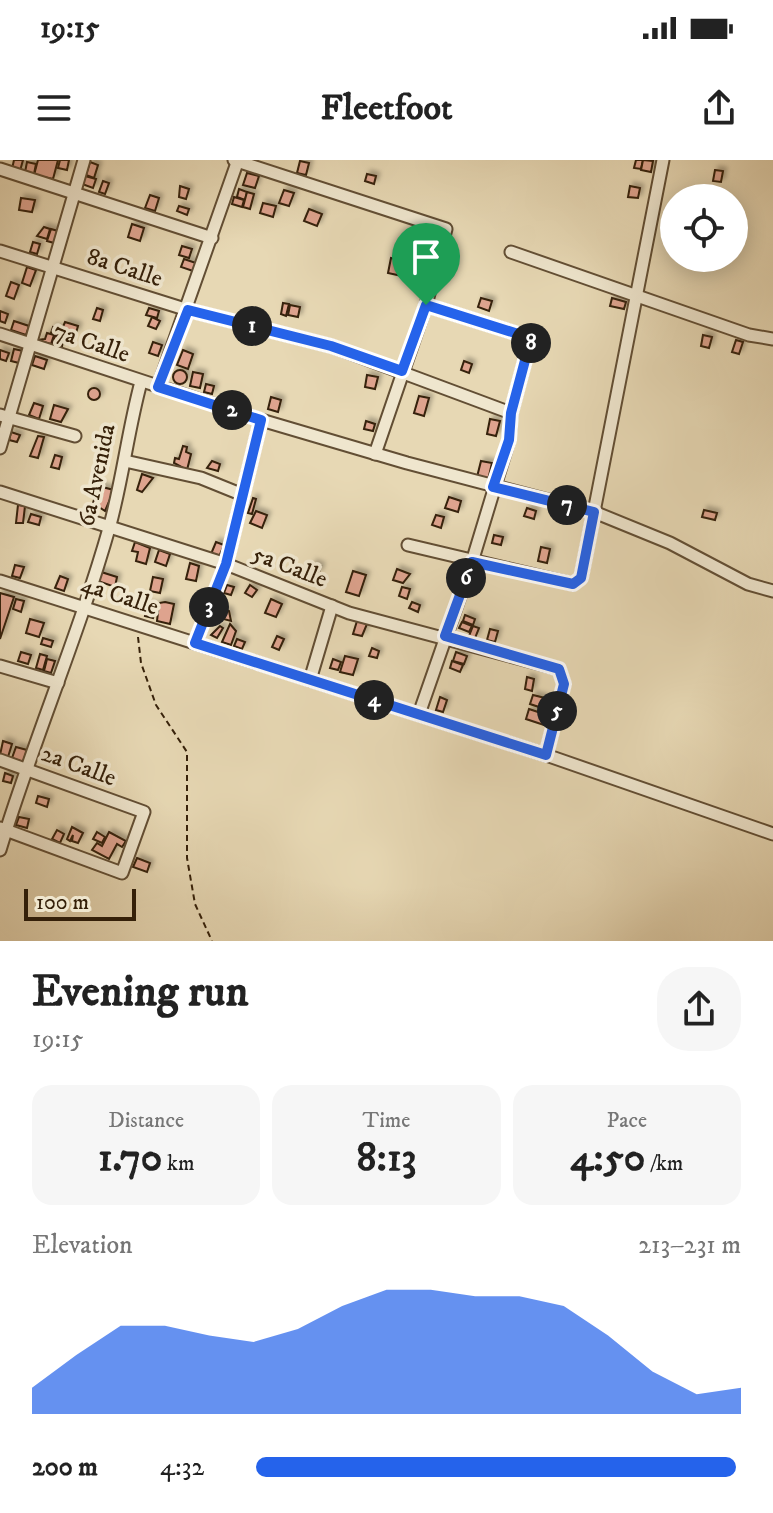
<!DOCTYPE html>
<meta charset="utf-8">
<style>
:root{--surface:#fff;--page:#f6f6f6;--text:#222;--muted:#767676;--accent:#2563eb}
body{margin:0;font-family:"IM FELL DW Pica",serif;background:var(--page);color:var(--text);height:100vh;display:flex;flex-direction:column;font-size:30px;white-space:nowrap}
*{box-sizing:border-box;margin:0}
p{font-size:26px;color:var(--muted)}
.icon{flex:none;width:44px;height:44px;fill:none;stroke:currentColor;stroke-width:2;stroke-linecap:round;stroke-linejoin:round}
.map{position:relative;height:781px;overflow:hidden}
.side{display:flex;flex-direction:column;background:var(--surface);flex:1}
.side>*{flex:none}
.tools{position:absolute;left:660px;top:24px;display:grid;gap:16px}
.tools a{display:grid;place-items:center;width:88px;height:88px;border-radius:50%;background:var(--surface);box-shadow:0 4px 20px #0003;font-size:40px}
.scale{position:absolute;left:24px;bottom:20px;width:112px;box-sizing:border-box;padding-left:8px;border:4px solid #352009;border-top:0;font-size:22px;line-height:28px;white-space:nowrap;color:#352009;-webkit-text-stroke:6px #efe6ce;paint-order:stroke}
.pin{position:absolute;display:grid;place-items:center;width:68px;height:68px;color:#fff;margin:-82px -34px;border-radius:50% 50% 50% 0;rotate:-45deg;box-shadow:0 0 8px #0007}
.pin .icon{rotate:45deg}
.km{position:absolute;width:40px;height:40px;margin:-20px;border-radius:50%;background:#222;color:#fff;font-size:22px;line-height:40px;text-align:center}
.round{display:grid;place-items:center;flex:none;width:84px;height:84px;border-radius:32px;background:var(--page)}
.summary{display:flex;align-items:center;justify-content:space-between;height:136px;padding:0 32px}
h1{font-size:44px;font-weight:700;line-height:60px}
.metrics{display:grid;grid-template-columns:repeat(3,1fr);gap:12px;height:136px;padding:8px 32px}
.metrics div{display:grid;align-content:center;border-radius:20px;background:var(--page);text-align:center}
.metrics b{font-size:40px;font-weight:700}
.metrics small{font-size:22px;font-weight:400}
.metrics p{font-size:22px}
.chart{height:224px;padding:16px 32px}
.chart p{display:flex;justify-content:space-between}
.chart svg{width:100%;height:144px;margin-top:8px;fill:var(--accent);opacity:.7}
ul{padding:0 32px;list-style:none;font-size:26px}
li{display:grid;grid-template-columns:128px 96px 1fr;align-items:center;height:60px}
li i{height:20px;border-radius:10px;background:var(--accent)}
.status{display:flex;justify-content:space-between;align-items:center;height:56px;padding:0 40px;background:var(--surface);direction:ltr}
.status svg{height:22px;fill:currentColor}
header{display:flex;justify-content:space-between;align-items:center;height:104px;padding:0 32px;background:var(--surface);font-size:36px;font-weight:700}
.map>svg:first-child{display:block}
.building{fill:#dea38e;stroke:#352009;stroke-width:2;filter:url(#shadow)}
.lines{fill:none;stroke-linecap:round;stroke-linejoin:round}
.minor-casing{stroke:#624e34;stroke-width:15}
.path{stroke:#352009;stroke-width:2;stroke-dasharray:6 4;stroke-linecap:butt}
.minor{stroke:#efe6ce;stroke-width:11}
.route-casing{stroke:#fff;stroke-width:16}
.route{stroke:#2563eb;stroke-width:10}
.labels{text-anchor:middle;stroke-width:7;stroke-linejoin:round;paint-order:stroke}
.street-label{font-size:24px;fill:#352009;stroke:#efe6ce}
</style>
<div class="status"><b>19:15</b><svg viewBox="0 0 49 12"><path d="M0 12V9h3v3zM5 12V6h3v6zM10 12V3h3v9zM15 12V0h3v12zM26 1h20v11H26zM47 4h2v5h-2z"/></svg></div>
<header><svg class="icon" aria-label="menu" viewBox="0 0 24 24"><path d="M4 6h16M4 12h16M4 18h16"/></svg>Fleetfoot<svg class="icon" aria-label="share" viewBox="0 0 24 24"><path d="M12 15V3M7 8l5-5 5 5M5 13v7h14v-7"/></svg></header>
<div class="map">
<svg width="773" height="781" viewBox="0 0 773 781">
<defs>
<filter id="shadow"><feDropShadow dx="3.5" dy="-3.5" stdDeviation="2" flood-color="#0004"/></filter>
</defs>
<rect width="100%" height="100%" fill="#e7d8b4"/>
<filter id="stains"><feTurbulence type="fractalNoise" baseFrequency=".0025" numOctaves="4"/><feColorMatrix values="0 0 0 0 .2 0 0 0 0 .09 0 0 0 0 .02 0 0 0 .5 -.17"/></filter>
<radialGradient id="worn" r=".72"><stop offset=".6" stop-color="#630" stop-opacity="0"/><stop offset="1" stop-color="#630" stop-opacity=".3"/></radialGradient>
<g class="building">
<path d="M14 0H23L20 11 12 9Z"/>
<path d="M38 0H58L53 19 34 15Z"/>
<path d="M60 0H69L67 10 58 8Z"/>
<path d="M636 0H643L641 9 634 8Z"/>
<path d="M643 0 653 1 651 12 641 10Z"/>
<path d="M300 1 309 3 306 15 297 13Z"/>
<path d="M27 2 36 4 34 14 25 12Z"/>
<path d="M90 2 98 5 94 18 86 15Z"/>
<path d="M715 10 723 11 721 22 713 21Z"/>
<path d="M247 13 259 16 255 28 243 25Z"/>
<path d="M367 14 376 16 374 24 365 21Z"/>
<path d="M85 16 96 19 93 28 82 24Z"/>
<path d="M103 21 109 23 105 34 99 32Z"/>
<path d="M180 26 189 29 186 39 179 37Z"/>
<path d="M630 26 640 28 638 38 628 37Z"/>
<path d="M239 29 247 32 245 40 237 37Z"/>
<path d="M284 30 294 33 289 46 279 43Z"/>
<path d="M247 32 254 34 250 49 243 47Z"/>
<path d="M150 35 159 38 155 51 145 48Z"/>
<path d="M234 37 244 40 242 47 232 44Z"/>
<path d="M21 38 35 40 32 52 19 50Z"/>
<path d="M263 43 276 46 273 57 260 53Z"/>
<path d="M179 46 189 49 187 55 177 51Z"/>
<path d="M309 49 322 54 317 66 304 61Z"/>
<path d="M132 64 144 68 140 81 128 77Z"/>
<path d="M44 67 50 69 47 79 37 76Z"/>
<path d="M51 69 58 71 54 83 47 81Z"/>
<path d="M33 82 40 84 37 94 30 92Z"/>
<path d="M182 86 192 89 189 98 179 95Z"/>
<path d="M391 98 406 101 402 116 388 113Z"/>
<path d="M184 99 199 104 196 112 181 107Z"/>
<path d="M27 107 36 110 30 126 22 123Z"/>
<path d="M11 122 19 125 14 139 6 136Z"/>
<path d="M481 138 492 141 489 151 478 147Z"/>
<path d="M612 138 626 142 624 149 610 146Z"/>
<path d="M283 143 289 144 286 156 281 154Z"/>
<path d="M290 145 300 147 298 157 288 155Z"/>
<path d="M97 148 103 150 100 161 93 159Z"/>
<path d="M149 148 159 151 157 158 146 155Z"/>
<path d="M0 151 8 154 5 163 0 161Z"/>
<path d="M152 157 160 161 156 169 148 166Z"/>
<path d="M14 161 29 166 26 175 11 170Z"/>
<path d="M65 162 78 166 76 173 62 169Z"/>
<path d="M53 167 65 171 63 177 51 173Z"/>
<path d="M47 173 54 175 51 184 37 180 45 179Z"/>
<path d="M703 175 712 177 709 188 701 186Z"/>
<path d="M55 176 63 178 62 187 52 184Z"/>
<path d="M736 180 743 182 739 194 732 192Z"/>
<path d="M153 182 162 185 158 196 149 193Z"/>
<path d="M14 189 23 191 19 203 11 201Z"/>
<path d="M0 190 9 193 6 201 0 199Z"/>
<path d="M183 190 193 194 188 209 177 205Z"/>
<path d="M35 196 47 200 44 209 32 205Z"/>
<path d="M464 201 472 204 469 213 461 210Z"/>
<circle cx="180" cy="217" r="7"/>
<path d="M193 212 203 214 200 228 190 226Z"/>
<path d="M367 215 378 217 375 229 365 227Z"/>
<path d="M206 224 214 226 212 234 204 232Z"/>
<circle cx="94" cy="234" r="6"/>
<path d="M419 236 429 238 424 256 414 253Z"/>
<path d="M271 237 281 240 278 252 268 249Z"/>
<path d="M34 243 43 246 39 259 29 255Z"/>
<path d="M54 245 68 249 61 262 50 259Z"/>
<path d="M490 259 500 261 496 276 487 274Z"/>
<path d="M366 261 375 264 373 271 364 269Z"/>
<path d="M11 272 20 275 17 282 9 280Z"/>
<path d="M38 276 44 277 38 298 30 296Z"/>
<path d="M183 286 187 287 186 292 191 294 187 310 174 303 175 298 179 299Z"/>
<path d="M55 295 62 297 59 309 51 307Z"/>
<path d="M212 301 220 304 218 311 207 308Z"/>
<path d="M481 301 492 303 488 320 477 317Z"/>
<path d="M142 314 153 318 142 332 137 330Z"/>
<path d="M98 326 114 330 105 351 93 343Z"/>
<path d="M449 337 461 341 458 352 445 348Z"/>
<path d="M253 338 256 339 252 354 248 353Z"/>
<path d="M18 345 25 346 23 363H16Z"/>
<path d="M527 348 536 351 534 359 524 356Z"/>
<path d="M704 350 717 353 715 360 702 357Z"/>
<path d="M256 351 267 355 262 368 250 363Z"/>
<path d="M31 354 41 357 39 365 28 362Z"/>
<path d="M436 355 444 357 441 368 432 365Z"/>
<path d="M494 375 503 377 501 385 492 383Z"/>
<path d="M135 382 150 388 146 404 136 401 138 392 132 391Z"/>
<path d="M216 382 224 385 219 397 211 394Z"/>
<path d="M541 387 550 389 547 403 538 401Z"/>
<path d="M159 390 170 394 166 406 155 402Z"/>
<path d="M190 403 199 406 196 421 186 419Z"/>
<path d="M313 403 321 406 319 413 311 411Z"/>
<path d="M15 405 24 407 20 418 12 416Z"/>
<path d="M397 409 410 414 403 423 393 420Z"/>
<path d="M98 411 117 417 115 427 95 420Z"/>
<path d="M353 411 366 415 359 436 346 432Z"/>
<path d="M60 416 68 419 64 431 55 428Z"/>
<path d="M153 417 163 419 160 433 150 431Z"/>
<path d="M227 425 234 427 231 435 224 433Z"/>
<path d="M250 425 257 430 252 437 245 433Z"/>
<path d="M402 427 410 429 407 439 399 436Z"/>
<path d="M0 433 14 437 0 479Z"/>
<path d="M16 439 24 441 21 452 13 449Z"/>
<path d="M271 439 282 444 276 457 265 453Z"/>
<path d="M165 442 174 444 170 464 157 461 159 443Z"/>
<path d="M412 442 420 445 418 452 409 448Z"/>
<path d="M148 444 156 446 153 458 145 456Z"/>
<path d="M215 447 229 451 231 461 212 456Z"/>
<path d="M465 455 475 459 473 465 463 461Z"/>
<path d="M30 459 44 463 39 477 26 473Z"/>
<path d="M357 461 367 464 362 476 353 474Z"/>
<path d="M462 462 472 466 469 472 459 468Z"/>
<path d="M230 464 236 471 231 485 222 482Z"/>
<path d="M220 466 223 468 217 478 211 475Z"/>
<path d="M473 466 479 468 475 478 469 476Z"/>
<path d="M490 469 498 471 495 482 487 480Z"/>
<path d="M277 476 284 479 279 490 272 487Z"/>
<path d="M43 478 53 481 51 487 41 484Z"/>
<path d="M237 479 245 482 242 489 234 486Z"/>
<path d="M372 488 379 491 377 498 369 496Z"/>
<path d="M21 492 31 495 28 504 18 501Z"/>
<path d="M456 492 467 496 464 504 453 501Z"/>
<path d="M40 494 47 496 43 510 36 508Z"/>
<path d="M345 496 358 499 353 515 340 512Z"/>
<path d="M47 499 55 501 51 513 44 511Z"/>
<path d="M333 499 341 502 338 510 330 508Z"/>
<path d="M452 501 463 505 460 512 450 508Z"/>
<path d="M527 517 534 519 532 531 525 529Z"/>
<path d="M533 535 545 538 539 547 530 544Z"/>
<path d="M440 537 447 540 443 552 436 550Z"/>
<path d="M529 549 550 556 547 566 526 559Z"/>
<path d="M3 581 12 584 8 597 0 595Z"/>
<path d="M16 587 27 590 23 602 12 598Z"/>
<path d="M5 613 13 616 11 623 3 621Z"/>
<path d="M38 636 49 639 47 647 36 643Z"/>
<path d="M19 657 29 659 27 668 16 665Z"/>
<path d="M72 667 83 673 78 683 72 681 73 675 70 681 67 679Z"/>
<path d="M57 670 64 674 60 683 52 679Z"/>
<path d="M97 672 105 677 102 683 93 679Z"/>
<path d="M109 672 126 681 122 687 117 684 109 699 92 690 97 683 102 686Z"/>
<path d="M137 698 150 703 147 712 133 707Z"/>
</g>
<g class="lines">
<g class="minor-casing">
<g id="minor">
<path d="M234 0 446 69 426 145 375 294"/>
<path d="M0 9 212 78"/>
<path d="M0 91 188 150 331 186 511 253"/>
<path d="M511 92 749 175 773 179"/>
<path d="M0 174 261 260 407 303 594 352 670 383 748 424 773 431"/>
<path d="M158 227 238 0"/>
<path d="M0 255 75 276"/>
<path d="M0 288 84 0"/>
<path d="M125 301 201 318 243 335"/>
<path d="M0 332 226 404 349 453 559 509 564 524 546 595"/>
<path d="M408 385 573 424 581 418 663 0"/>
<path d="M0 421 546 595 773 674"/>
<path d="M195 483 226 404 261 260"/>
<path d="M0 506 58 523"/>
<path d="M310 520 332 446"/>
<path d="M419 554 472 402 509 280 511 253 531 178 426 145"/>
<path d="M0 600 144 652 122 713 0 668"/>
<path d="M0 690C33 581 79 475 110 365 123 317 128 270 141 222"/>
</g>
</g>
<path class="path" d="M138 477 141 503 156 545 187 592V698L195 744 212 781"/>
<use href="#minor" class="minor"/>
</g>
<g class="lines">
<g class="route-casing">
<path id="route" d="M426 145 531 178 511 253 509 280 493 327 594 352 581 418 573 424 472 402 445 476 559 509 564 524 546 595 195 483 226 404 261 260 158 227 188 150 331 186 402 211Z"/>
</g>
<use href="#route" class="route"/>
</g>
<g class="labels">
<g class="street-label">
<text transform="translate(125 107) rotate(18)" y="8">8a Calle</text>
<text transform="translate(92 182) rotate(19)" y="8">7a Calle</text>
<text transform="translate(96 315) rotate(-78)" y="8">6a Avenida</text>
<text transform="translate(290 406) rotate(21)" y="8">5a Calle</text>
<text transform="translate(120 435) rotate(18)" y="8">4a Calle</text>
<text transform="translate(79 605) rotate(20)" y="8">2a Calle</text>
</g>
</g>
<rect width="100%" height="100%" filter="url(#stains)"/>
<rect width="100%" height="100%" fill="url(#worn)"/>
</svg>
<div class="tools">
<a><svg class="icon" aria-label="locate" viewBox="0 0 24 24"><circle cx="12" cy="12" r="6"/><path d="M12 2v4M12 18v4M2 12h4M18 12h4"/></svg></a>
</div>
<div class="scale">100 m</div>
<div class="pin" style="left:426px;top:145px;background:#1e9e55"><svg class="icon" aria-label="arrive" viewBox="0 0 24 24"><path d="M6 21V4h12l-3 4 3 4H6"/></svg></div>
<b class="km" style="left:252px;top:166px">1</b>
<b class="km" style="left:232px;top:250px">2</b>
<b class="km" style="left:209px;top:447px">3</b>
<b class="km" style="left:374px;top:540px">4</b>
<b class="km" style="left:557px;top:551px">5</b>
<b class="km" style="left:466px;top:418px">6</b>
<b class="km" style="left:567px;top:345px">7</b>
<b class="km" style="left:531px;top:183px">8</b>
</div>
<section class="side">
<div class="summary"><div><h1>Evening run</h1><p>19:15</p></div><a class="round"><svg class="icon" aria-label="share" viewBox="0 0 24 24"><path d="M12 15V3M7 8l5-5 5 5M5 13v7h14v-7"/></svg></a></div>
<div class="metrics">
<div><p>Distance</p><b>1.70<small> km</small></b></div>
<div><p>Time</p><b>8:13</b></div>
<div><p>Pace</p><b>4:50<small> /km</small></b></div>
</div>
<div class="chart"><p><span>Elevation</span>213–231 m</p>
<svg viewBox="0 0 160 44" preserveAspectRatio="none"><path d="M0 44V36L10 26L20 17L30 17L40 20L50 22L60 18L70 11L80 6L90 6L100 8L110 8L120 11L130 20L140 31L150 38L160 36V44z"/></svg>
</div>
<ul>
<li><b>200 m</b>4:32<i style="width:99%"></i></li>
</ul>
</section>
